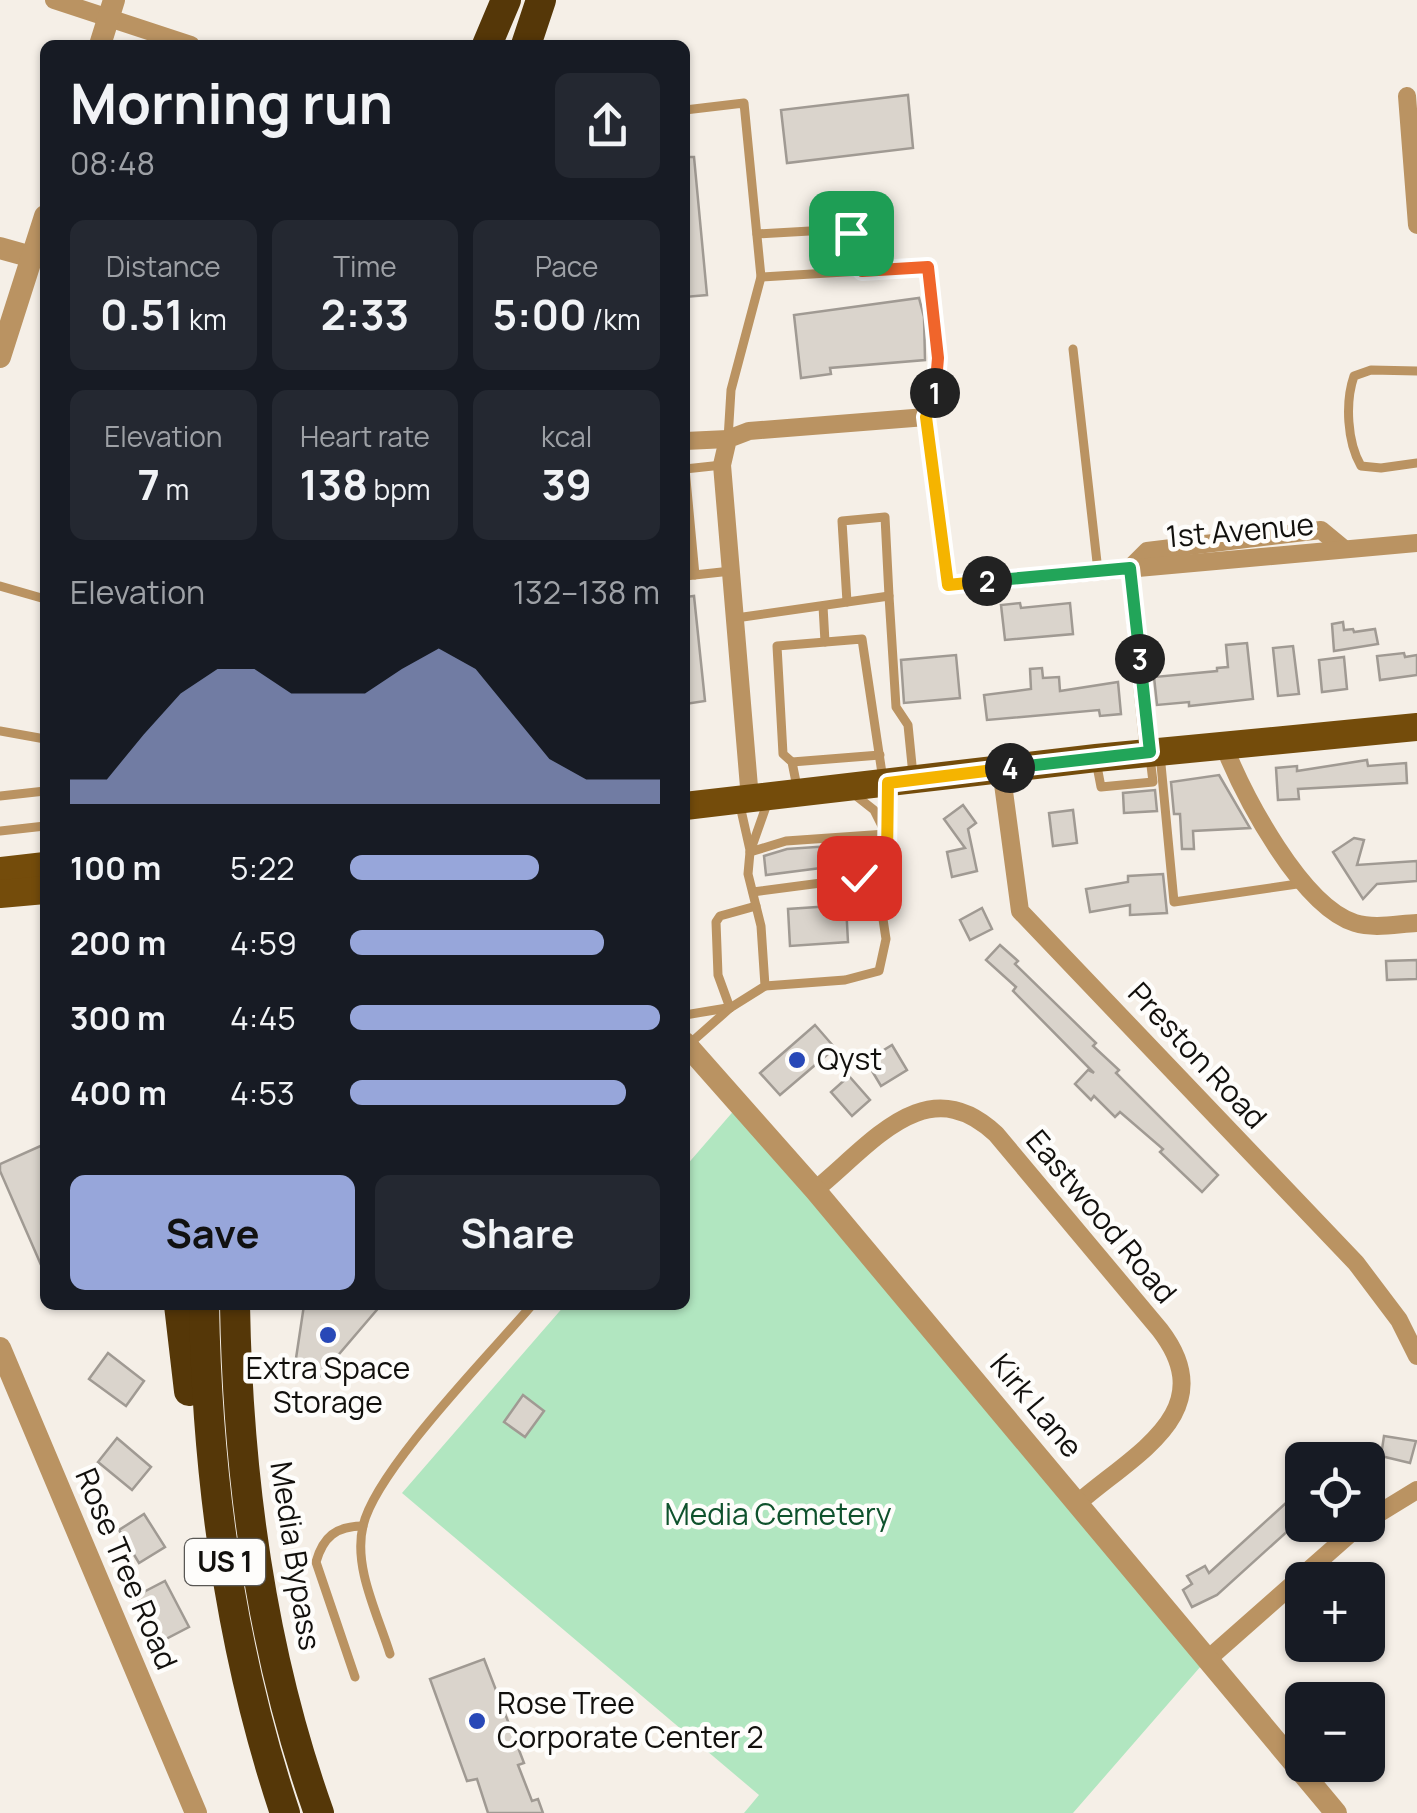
<!DOCTYPE html>
<meta charset="utf-8">
<style>
:root{--surface:#171b24;--page:#242831;--text:#f1f3f6;--muted:#9ea1a6;--accent:#97a6da}
body{margin:0;font-family:Manrope,sans-serif;background:var(--page);color:var(--text);height:100vh;display:flex;flex-direction:column;font-size:38px;white-space:nowrap}
*{box-sizing:border-box;margin:0}
p{font-size:32px;color:var(--muted)}
.icon{flex:none;width:55px;height:55px;fill:none;stroke:currentColor;stroke-width:2;stroke-linecap:round;stroke-linejoin:round}
.map{position:relative;flex:1;overflow:hidden}
.details{position:absolute;left:40px;top:40px;width:650px;height:1270px;display:flex;flex-direction:column;background:var(--surface);border-radius:15px;box-shadow:0 2px 8px #0004}
.details>*{flex:none}
.tools{position:absolute;left:1285px;top:1442px;display:grid;gap:20px}
.tools a{display:grid;place-items:center;width:100px;height:100px;border-radius:15px;background:var(--surface);box-shadow:0 2px 8px #0004;font-size:50px}
.pin{position:absolute;display:grid;place-items:center;width:85px;height:85px;color:#fff;margin:-42px;border-radius:20px;box-shadow:0 5px 15px #0006}
.km{position:absolute;width:50px;height:50px;margin:-25px;border-radius:50%;background:#222;color:#fff;font-size:28px;line-height:50px;text-align:center}
.round{display:grid;place-items:center;flex:none;width:105px;height:105px;border-radius:15px;background:var(--page)}
.head{display:flex;align-items:center;justify-content:space-between;height:170px;padding:0 30px}
h1{font-size:55px;font-weight:700;line-height:75px}
.stats{display:grid;grid-template-columns:repeat(3,1fr);gap:15px;height:170px;padding:10px 30px}
.stats div{display:grid;align-content:center;border-radius:15px;background:var(--page);text-align:center}
.stats b{font-size:42px;font-weight:700}
.stats small{font-size:28px;font-weight:400}
.stats p{font-size:28px}
.chart{height:280px;padding:20px 30px}
.chart p{display:flex;justify-content:space-between}
.chart svg{width:100%;height:180px;margin-top:10px;fill:var(--accent);opacity:.7}
.button{display:flex;gap:20px;margin-top:auto;padding:20px 30px}
.button a{flex:1;height:115px;border-radius:15px;background:var(--accent);color:#111;font-size:40px;font-weight:700;line-height:115px;text-align:center}
.button a+a{background:var(--page);color:var(--text)}
ul{padding:0 30px;list-style:none;font-size:32px}
li{display:grid;grid-template-columns:160px 120px 1fr;align-items:center;height:75px}
li i{height:25px;border-radius:12px;background:var(--accent)}
.map>svg:first-child{display:block}
.green{fill:#b1e6c0}
.building{fill:#dad4cc;stroke:#a09a93;stroke-width:2.5}
.lines{fill:none;stroke-linecap:round;stroke-linejoin:round}
.service{stroke:#ba9362;stroke-width:9}
.minor{stroke:#ba9362;stroke-width:18}
.tertiary{stroke:#ba9362;stroke-width:22}
.primary{stroke:#744c0b;stroke-width:28}
.motorway{stroke:#553708;stroke-width:30}
.split-1-casing{stroke:#fff;stroke-width:20}
.split-2-casing{stroke:#fff;stroke-width:20}
.split-3-casing{stroke:#fff;stroke-width:20}
.split-4-casing{stroke:#fff;stroke-width:20}
.split-5-casing{stroke:#fff;stroke-width:20}
.split-1{stroke:#f0652b;stroke-width:12}
.split-2{stroke:#f5b400;stroke-width:12}
.split-3{stroke:#22a559;stroke-width:12}
.split-4{stroke:#22a559;stroke-width:12}
.split-5{stroke:#f5b400;stroke-width:12}
.poi-dot{fill:#2848b7;stroke:#fefdfb;stroke-width:4}
.labels{text-anchor:middle;stroke-width:9;stroke-linejoin:round;paint-order:stroke}
.shield{fill:#fefdfb;stroke:#595754;stroke-width:2.5}
.shield-label{font-size:28px;font-weight:bold;fill:#12100d}
.street-label{font-size:30px;fill:#12100d;stroke:#fefdfb}
.poi-label{font-size:30px;fill:#12100d;stroke:#fefdfb;text-anchor:start}
.park-label{font-size:30px;fill:#0f522d;stroke:#fefdfb}
</style>
<div class="map">
<svg width="1417" height="1813" viewBox="0 0 1417 1813">
<rect width="100%" height="100%" fill="#f5efe7"/>
<path class="green" d="M737 1107 1201 1666 1073 1813H744L759 1795 402 1493 565 1305H685V1167Z"/>
<g class="building">
<path d="M908 95 913 148 787 163 781 110Z"/>
<path d="M685 157H694L707 295 685 297Z"/>
<path d="M919 298 924 317 925 360 830 368 831 374 801 378 794 315Z"/>
<path d="M694 596 705 701 685 704V597Z"/>
<path d="M1020 603 1021 608 1070 603 1073 634 1005 640 1001 605Z"/>
<path d="M1343 622 1344 630 1353 629 1354 632 1375 629 1378 644 1334 651 1332 624Z"/>
<path d="M1247 643 1253 699 1189 706V702L1157 705 1154 677 1217 671V668L1228 667 1226 645Z"/>
<path d="M1293 646 1299 694 1278 696 1273 648Z"/>
<path d="M1404 653 1405 657 1417 655V675L1380 680 1377 656Z"/>
<path d="M956 655 960 698 904 703 901 660Z"/>
<path d="M1344 657 1347 689 1322 692 1319 660Z"/>
<path d="M1042 668 1043 678 1059 677 1060 691 1118 682 1121 714 1100 716 1099 710 987 720 984 695 1031 689 1030 669Z"/>
<path d="M1367 760 1368 766 1406 763 1407 783 1298 789 1299 799 1278 800 1276 768 1297 766V771Z"/>
<path d="M1219 775 1250 828 1193 831 1194 849H1182L1180 814H1174L1171 782Z"/>
<path d="M1155 790 1157 811 1124 813 1123 793Z"/>
<path d="M963 805 976 823 968 829 977 871 952 877 947 852 965 848 944 819Z"/>
<path d="M1073 810 1077 843 1053 846 1049 813Z"/>
<path d="M1354 838 1364 840 1357 865 1417 861V881L1377 884 1363 899 1333 852Z"/>
<path d="M874 843 876 861 766 875 764 856 787 849Z"/>
<path d="M1163 874 1167 913 1130 915V905L1090 912 1086 889 1128 882V876Z"/>
<path d="M846 905 848 942 790 946 788 909Z"/>
<path d="M982 908 992 929 970 940 960 920Z"/>
<path d="M1000 945 1018 961 1015 964 1096 1043 1093 1046 1119 1070 1116 1073 1218 1175 1202 1192 1160 1152 1163 1149 1120 1112 1115 1117 1094 1096 1091 1100 1075 1084 1088 1070 1094 1073 1013 991 1016 987 986 960Z"/>
<path d="M1417 960V979L1387 980 1386 961Z"/>
<path d="M815 1025 835 1048 780 1095 760 1073Z"/>
<path d="M892 1045 907 1070 881 1086 866 1061Z"/>
<path d="M849 1076 870 1100 852 1116 831 1092Z"/>
<path d="M45 1144V1274L0 1171V1164Z"/>
<path d="M304 1305H381L316 1381 295 1365Z"/>
<path d="M108 1353 144 1381 126 1406 89 1379Z"/>
<path d="M523 1395 544 1411 525 1437 504 1422Z"/>
<path d="M1384 1436 1416 1441 1410 1463 1381 1456Z"/>
<path d="M117 1438 151 1467 132 1490 98 1462Z"/>
<path d="M1287 1502 1302 1518 1217 1595 1192 1607 1183 1590 1192 1584 1187 1576 1205 1566 1209 1573Z"/>
<path d="M144 1514 165 1547 139 1563 119 1530Z"/>
<path d="M165 1581 189 1627 160 1642 136 1596Z"/>
<path d="M484 1659 524 1763 518 1765 532 1801 538 1799 543 1813H488L477 1779 467 1781 430 1679Z"/>
</g>
<g class="lines">
<g class="service">
<path d="M685 110 744 103 761 277 731 390 728 439"/>
<path d="M757 234 845 229 861 249 862 271"/>
<path d="M761 277 928 267C934 317 946 369 926 417"/>
<path d="M1073 349 1098 571"/>
<path d="M1417 371 1371 370 1354 376C1345 402 1347 442 1361 466L1381 468 1417 463"/>
<path d="M685 469 695 575"/>
<path d="M685 469 722 465"/>
<path d="M685 576 731 571"/>
<path d="M0 586 45 599"/>
<path d="M847 602 842 521 885 517 889 596"/>
<path d="M823 606 825 642"/>
<path d="M736 618 889 596 896 707 908 725 913 775"/>
<path d="M0 731 45 739"/>
<path d="M1160 754 1174 902 1304 883"/>
<path d="M1096 761 1101 787 1153 782 1150 757"/>
<path d="M792 762 880 755"/>
<path d="M797 787 792 762 783 754 777 646 862 639 883 780"/>
<path d="M855 795 874 810 886 834 888 785"/>
<path d="M0 796 45 791"/>
<path d="M739 801 750 850"/>
<path d="M0 831 45 826"/>
<path d="M750 852 786 841 886 834 887 856 878 886"/>
<path d="M753 892 859 878 878 886 886 939 879 971 845 980 765 986"/>
<path d="M730 1008 718 975 716 922 720 916 756 906"/>
<path d="M685 1015 727 1008"/>
<path d="M687 1046 730 1008 765 986 761 926 748 874 750 852 768 801"/>
<path d="M390 1654C378 1615 353 1567 363 1526 375 1471 490 1354 532 1305"/>
<path d="M355 1677 316 1562C323 1537 336 1526 363 1526"/>
</g>
<g class="minor">
<path d="M54 0 191 45"/>
<path d="M1407 96 1417 225"/>
<path d="M685 441 728 439"/>
<path d="M1130 568 1147 551 1321 530 1344 549"/>
<path d="M1130 568 1149 753"/>
<path d="M1224 746C1244 796 1301 906 1355 923 1374 929 1397 924 1417 923"/>
<path d="M1001 769 1020 911 1356 1263 1399 1320 1417 1356"/>
<path d="M750 799 722 465 728 439 749 431 926 417 948 585 1417 543"/>
<path d="M815 1190C871 1145 926 1068 996 1134L1160 1330C1223 1412 1134 1454 1078 1503"/>
<path d="M1368 1520 1417 1490"/>
<path d="M1208 1659 1360 1525"/>
</g>
<g class="tertiary">
<path d="M100 45 114 0"/>
<path d="M0 248 32 257"/>
<path d="M0 357 45 216"/>
<path d="M685 1043 815 1190 1336 1813"/>
<path d="M0 1348 196 1813"/>
</g>
<g class="primary">
<path d="M685 806 1096 758 1417 727"/>
<path d="M0 871 45 866"/>
<path d="M0 894 45 890"/>
</g>
<g class="motorway">
<path d="M487 45 506 0"/>
<path d="M526 45 541 0"/>
<path d="M179 1305 189 1391"/>
<path d="M204 1305C207 1477 230 1649 285 1813"/>
<path d="M235 1305C238 1477 261 1651 319 1813"/>
</g>
</g>
<g class="lines">
<g class="split-1-casing">
<path id="split-1" d="M851 233 861 248 862 271 928 267 938 358 935 393"/>
</g>
<g class="split-2-casing">
<path id="split-2" d="M935 393 926 417 948 585 987 581"/>
</g>
<g class="split-3-casing">
<path id="split-3" d="M987 581 1130 568 1140 659"/>
</g>
<g class="split-4-casing">
<path id="split-4" d="M1010 768 1150 752 1140 659"/>
</g>
<g class="split-5-casing">
<path id="split-5" d="M859 878 878 886 887 856 888 783 1010 768"/>
</g>
<use href="#split-1" class="split-1"/>
<use href="#split-2" class="split-2"/>
<use href="#split-3" class="split-3"/>
<use href="#split-4" class="split-4"/>
<use href="#split-5" class="split-5"/>
</g>
<g class="poi-dot">
<circle cx="797" cy="1060" r="10"/>
<circle cx="328" cy="1335" r="10"/>
<circle cx="477" cy="1721" r="10"/>
</g>
<g class="labels">
<rect class="shield" x="185" y="1539" width="80" height="46" rx="8"/>
<g class="shield-label">
<text x="225" y="1572">US 1</text>
</g>
<g class="street-label">
<text transform="translate(1240 531) rotate(-5)" y="10">1st Avenue</text>
<text transform="translate(1197 1056) rotate(47)" y="10">Preston Road</text>
<text transform="translate(1101 1217) rotate(50)" y="10">Eastwood Road</text>
<text transform="translate(1036 1406) rotate(50)" y="10">Kirk Lane</text>
<text transform="translate(295 1556) rotate(81)" y="10">Media Bypass</text>
<text transform="translate(126 1569) rotate(67)" y="10">Rose Tree Road</text>
</g>
<g class="poi-label">
<text x="817" y="1070">Qyst</text>
<text x="328" y="1379" text-anchor="middle">Extra Space<tspan x="328" dy="34">Storage</tspan></text>
<text x="497" y="1714">Rose Tree<tspan x="497" dy="34">Corporate Center 2</tspan></text>
</g>
<g class="park-label">
<text x="778" y="1525">Media Cemetery</text>
</g>
</g>
</svg>
<div class="tools">
<a><svg class="icon" aria-label="locate" viewBox="0 0 24 24"><circle cx="12" cy="12" r="6"/><path d="M12 2v4M12 18v4M2 12h4M18 12h4"/></svg></a>
<a>+</a>
<a>−</a>
</div>
<div class="pin" style="left:851px;top:233px;background:#1e9e55"><svg class="icon" aria-label="arrive" viewBox="0 0 24 24"><path d="M6 21V4h12l-3 4 3 4H6"/></svg></div>
<div class="pin" style="left:859px;top:878px;background:#d93025"><svg class="icon" aria-label="check" viewBox="0 0 24 24"><path d="M5 12l5 5 9-10"/></svg></div>
<b class="km" style="left:935px;top:393px">1</b>
<b class="km" style="left:987px;top:581px">2</b>
<b class="km" style="left:1140px;top:659px">3</b>
<b class="km" style="left:1010px;top:768px">4</b>
<section class="details">
<div class="head"><div><h1>Morning run</h1><p>08:48</p></div><a class="round"><svg class="icon" aria-label="share" viewBox="0 0 24 24"><path d="M12 15V3M7 8l5-5 5 5M5 13v7h14v-7"/></svg></a></div>
<div class="stats">
<div><p>Distance</p><b>0.51<small> km</small></b></div>
<div><p>Time</p><b>2:33</b></div>
<div><p>Pace</p><b>5:00<small> /km</small></b></div>
</div>
<div class="stats">
<div><p>Elevation</p><b>7<small> m</small></b></div>
<div><p>Heart rate</p><b>138<small> bpm</small></b></div>
<div><p>kcal</p><b>39</b></div>
</div>
<div class="chart"><p><span>Elevation</span>132–138 m</p>
<svg viewBox="0 0 160 44" preserveAspectRatio="none"><path d="M0 44V38L10 38L20 27L30 17L40 11L50 11L60 17L70 17L80 17L90 11L100 6L110 11L120 22L130 33L140 38L150 38L160 38V44z"/></svg>
</div>
<ul>
<li><b>100 m</b>5:22<i style="width:61%"></i></li>
<li><b>200 m</b>4:59<i style="width:82%"></i></li>
<li><b>300 m</b>4:45<i style="width:100%"></i></li>
<li><b>400 m</b>4:53<i style="width:89%"></i></li>
</ul>
<div class="button"><a>Save</a><a>Share</a></div>
</section>
</div>
